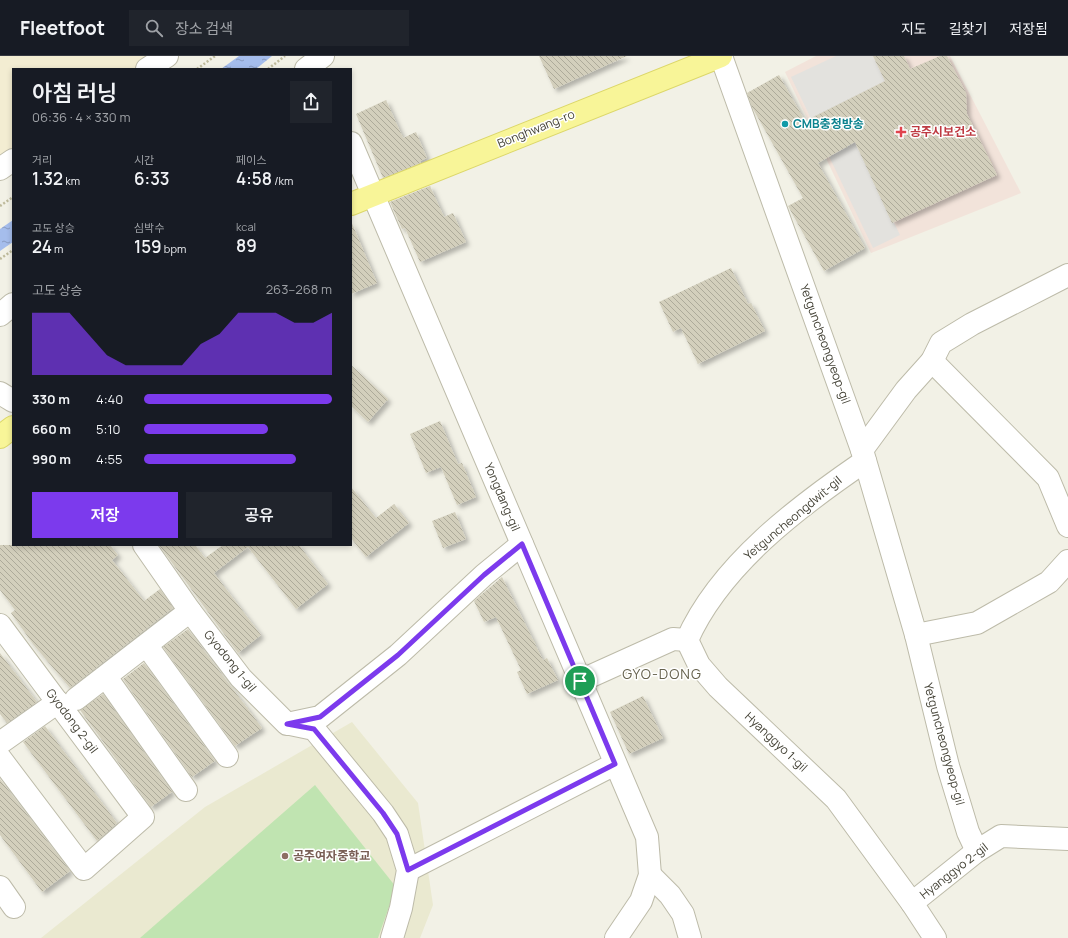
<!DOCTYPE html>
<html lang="ko">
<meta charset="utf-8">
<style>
:root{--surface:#171b24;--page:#20242c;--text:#f1f3f6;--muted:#9ea1a6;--line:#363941;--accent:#7c3aed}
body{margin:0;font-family:Manrope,"Noto Sans KR",sans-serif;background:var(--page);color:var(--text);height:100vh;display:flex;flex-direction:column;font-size:15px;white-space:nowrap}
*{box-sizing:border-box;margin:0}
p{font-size:13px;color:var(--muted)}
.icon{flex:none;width:22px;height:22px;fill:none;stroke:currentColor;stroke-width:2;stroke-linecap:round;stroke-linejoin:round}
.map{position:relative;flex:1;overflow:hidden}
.details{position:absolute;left:12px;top:12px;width:340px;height:478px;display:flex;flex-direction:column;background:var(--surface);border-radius:0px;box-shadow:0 2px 6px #0003}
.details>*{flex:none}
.pin{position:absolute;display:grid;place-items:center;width:34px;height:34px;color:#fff;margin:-17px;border:2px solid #fff;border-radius:50%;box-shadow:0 1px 4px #0007}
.round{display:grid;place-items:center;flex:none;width:42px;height:42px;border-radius:0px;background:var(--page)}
.head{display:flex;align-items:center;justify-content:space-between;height:68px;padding:0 20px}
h1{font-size:22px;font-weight:600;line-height:30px}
.stats{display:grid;grid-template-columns:repeat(3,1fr);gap:6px;height:68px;padding:4px 20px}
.stats div{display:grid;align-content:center}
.stats b{font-size:17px;font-weight:600}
.stats small{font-size:11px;font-weight:400}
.stats p{font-size:11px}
.chart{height:112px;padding:8px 20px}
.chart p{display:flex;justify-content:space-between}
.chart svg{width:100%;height:72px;margin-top:4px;fill:var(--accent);opacity:.7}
.cta{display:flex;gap:8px;margin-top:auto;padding:8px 20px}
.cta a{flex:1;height:46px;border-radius:0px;background:var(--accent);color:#fff;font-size:16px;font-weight:600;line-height:46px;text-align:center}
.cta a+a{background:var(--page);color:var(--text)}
ul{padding:0 20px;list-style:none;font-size:13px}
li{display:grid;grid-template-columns:64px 48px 1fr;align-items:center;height:30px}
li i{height:10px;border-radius:5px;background:var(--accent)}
header{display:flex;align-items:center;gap:24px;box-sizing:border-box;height:56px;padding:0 20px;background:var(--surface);border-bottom:1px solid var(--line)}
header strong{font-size:19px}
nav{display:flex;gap:22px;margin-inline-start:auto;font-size:14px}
.search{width:280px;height:36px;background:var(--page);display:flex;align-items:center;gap:10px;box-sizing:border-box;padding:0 14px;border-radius:0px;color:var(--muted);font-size:15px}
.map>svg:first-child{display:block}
.commercial{fill:#f3edd2}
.education{fill:#eae9d0}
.medical{fill:#f2e3da}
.pitch{fill:#c0e4b1}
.parking{fill:#e3e2de}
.water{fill:url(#water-ripples)}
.building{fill:url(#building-back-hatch);filter:url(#shadow)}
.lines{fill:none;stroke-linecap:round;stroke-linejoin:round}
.minor-casing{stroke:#bdbba9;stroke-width:24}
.major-casing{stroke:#dcd769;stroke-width:24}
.path{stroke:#beba9b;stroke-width:2.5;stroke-dasharray:2 2;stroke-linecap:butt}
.minor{stroke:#fff;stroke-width:22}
.major{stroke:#f8f598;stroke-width:22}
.route-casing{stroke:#fff;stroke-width:8}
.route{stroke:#7c3aed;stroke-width:5}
.culture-dot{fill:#0f9aa8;stroke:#fff;stroke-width:1.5}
.health-dot{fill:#e0444e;stroke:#fff;stroke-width:1.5}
.education-dot{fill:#8d6e63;stroke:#fff;stroke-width:1.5}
.labels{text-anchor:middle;stroke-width:3;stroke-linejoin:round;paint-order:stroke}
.culture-label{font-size:12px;font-weight:bold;fill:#0d838f;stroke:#fff;text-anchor:start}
.street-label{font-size:12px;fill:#444236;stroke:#fff}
.health-label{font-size:12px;font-weight:bold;fill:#be3a42;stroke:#fff;text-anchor:start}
.education-label{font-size:12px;font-weight:bold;fill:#785e54;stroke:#fff;text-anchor:start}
.quarter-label{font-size:14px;letter-spacing:1px;fill:#66624d;stroke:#fff}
</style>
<header>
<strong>Fleetfoot</strong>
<div class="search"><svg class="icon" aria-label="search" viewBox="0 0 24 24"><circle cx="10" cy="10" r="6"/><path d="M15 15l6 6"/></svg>장소 검색</div>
<nav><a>지도</a><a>길찾기</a><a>저장됨</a></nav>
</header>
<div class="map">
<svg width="1068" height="882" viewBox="0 0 1068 882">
<defs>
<pattern id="water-ripples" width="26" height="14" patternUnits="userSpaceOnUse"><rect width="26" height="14" fill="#a5bdec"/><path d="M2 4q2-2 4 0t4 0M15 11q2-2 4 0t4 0" fill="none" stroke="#889bc0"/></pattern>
<pattern id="building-back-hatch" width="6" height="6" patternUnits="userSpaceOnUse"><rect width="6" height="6" fill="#d3cfbc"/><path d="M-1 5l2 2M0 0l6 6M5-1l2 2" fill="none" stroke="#adaa9a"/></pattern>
<filter id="shadow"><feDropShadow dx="3.5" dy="3.5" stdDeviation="2" flood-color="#0004"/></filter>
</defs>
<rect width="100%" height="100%" fill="#f2f1e6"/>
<path class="commercial" d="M0 0H163L144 13H13V103L0 112Z"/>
<path class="education" d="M352 666 418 747 433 849 420 882H41L205 751Z"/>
<path class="medical" d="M816 0H950L1021 137 871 197 785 16Z"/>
<path class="pitch" d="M315 729 396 831 378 882H140Z"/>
<path class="parking" d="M836 0H873L885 25 826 55 855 86 900 179 873 192 791 21Z"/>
<g class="water">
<path d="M239 0H272L256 13H221Z"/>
<path d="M13 164V186L0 195V173Z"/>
</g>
<g class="building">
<path d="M539 0H627L554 33Z"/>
<path d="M873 0H904L910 13 940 0H947L966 37 967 58 997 119 892 167 855 86 818 107 865 192 824 215 788 150 803 142 752 51 747 37 779 19 805 65 885 25Z"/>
<path d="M386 44 403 82 416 76 427 102 420 105 421 107 383 122 356 58Z"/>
<path d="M430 130 444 161 453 157 466 186 420 206 405 172 402 173 390 146Z"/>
<path d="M351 165 377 227 351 238Z"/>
<path d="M731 212 748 248 751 247 765 275 698 308 681 272 673 276 659 246Z"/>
<path d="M351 309 388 343 368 366 351 350Z"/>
<path d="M440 365 458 408 462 407 476 441 457 449 441 411 426 417 410 378Z"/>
<path d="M351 431 376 462 394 448 409 467 366 501 351 482Z"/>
<path d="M455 456 466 483 443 492 432 465Z"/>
<path d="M0 489H110L118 499 112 504 144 545 160 533 173 552 70 632 33 588 11 557 15 554 0 534Z"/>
<path d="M159 489H195L205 502 223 489H299L328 528 296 553 248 491 214 517 261 579 238 597Z"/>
<path d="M502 521 543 604 547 602 558 624 527 638 517 616 521 614 496 561 484 566 474 545Z"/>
<path d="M188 573 262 672 235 690 163 591Z"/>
<path d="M0 597 37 646 7 667 0 658Z"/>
<path d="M144 607 215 705 192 721 123 623Z"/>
<path d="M103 638 172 736 151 751 80 654Z"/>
<path d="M643 640 663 682 629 698 610 656Z"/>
<path d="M45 670 117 767 97 785 23 686Z"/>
<path d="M0 723 70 815 42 836 0 779Z"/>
</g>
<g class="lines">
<g class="minor-casing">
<g id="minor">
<path d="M721 0 862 394 916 579 948 710 968 776 977 795"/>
<path d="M147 13 167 0"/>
<path d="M306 13 323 0"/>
<path d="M351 87 647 781 650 819 641 845 616 882"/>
<path d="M0 113 13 104"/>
<path d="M0 259 13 248"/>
<path d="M932 305 1048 422 1068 470"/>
<path d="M0 337 13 345"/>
<path d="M862 394 906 334 932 305 941 287 972 268 1068 219"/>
<path d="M144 489 190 555 241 622 287 668 320 661 398 599 484 519 522 488"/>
<path d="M0 569 143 761 84 813 0 702"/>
<path d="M916 579 977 567 1049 526 1068 505"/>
<path d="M687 584 699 609 718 631 836 743 912 847 935 882"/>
<path d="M687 584C720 509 799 450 865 405"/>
<path d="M147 590 227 700"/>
<path d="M106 621 186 734"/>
<path d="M580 625 673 583 687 584"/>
<path d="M76 643 190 555"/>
<path d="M290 668 314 673 383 757 397 778 408 814 401 852 392 882"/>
<path d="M0 687 58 646"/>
<path d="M408 814 615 708"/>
<path d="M650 819 670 839 683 858 690 882"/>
<path d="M0 831 14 851"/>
<path d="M912 847 977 795 1001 780 1068 783"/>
</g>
</g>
<g class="major-casing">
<g id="major">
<path d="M351 148 721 0"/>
<path d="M0 381 13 371"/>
</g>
</g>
<g class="path">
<path d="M197 13 215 0"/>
<path d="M268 13 285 0"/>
<path d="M0 150 13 141"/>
<path d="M0 203 13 194"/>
</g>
<use href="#minor" class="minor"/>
<use href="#major" class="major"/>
</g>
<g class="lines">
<g class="route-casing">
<path id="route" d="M522 488 615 708 408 814 397 778 383 757 314 673 287 668 320 661 398 599 484 519Z"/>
</g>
<use href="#route" class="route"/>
</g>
<circle class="culture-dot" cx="785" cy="68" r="4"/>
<path class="health-dot" d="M899 70h4v4h4v4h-4v4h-4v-4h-4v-4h4z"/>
<circle class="education-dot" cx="285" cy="800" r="4"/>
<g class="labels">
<g class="culture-label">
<text x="793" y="72">CMB충청방송</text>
</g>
<g class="street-label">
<text transform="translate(536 73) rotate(-22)" y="4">Bonghwang-ro</text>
<text transform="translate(825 288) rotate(70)" y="4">Yetguncheongyeop-gil</text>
<text transform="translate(502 441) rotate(67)" y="4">Yongdang-gil</text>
<text transform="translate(793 462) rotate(-40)" y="4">Yetguncheongdwit-gil</text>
<text transform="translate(230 605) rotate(51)" y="4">Gyodong 1-gil</text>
<text transform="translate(72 665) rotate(53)" y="4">Gyodong 2-gil</text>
<text transform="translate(776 686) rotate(43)" y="4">Hyanggyo 1-gil</text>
<text transform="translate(944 688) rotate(75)" y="4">Yetguncheongyeop-gil</text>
<text transform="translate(954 815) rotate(-38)" y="4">Hyanggyo 2-gil</text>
</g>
<g class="health-label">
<text x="910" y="80">공주시보건소</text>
</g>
<g class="education-label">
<text x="293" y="804">공주여자중학교</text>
</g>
<g class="quarter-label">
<text x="662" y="623">GYO-DONG</text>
</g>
</g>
</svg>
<div class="pin" style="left:580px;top:625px;background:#1e9e55"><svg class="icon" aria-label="arrive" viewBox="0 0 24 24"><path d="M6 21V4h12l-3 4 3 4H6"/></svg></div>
<section class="details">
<div class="head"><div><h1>아침 러닝</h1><p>06:36 · 4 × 330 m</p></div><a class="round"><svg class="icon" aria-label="share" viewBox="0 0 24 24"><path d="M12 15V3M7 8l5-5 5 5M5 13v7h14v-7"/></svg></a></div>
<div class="stats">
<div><p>거리</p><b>1.32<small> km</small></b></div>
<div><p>시간</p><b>6:33</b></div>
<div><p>페이스</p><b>4:58<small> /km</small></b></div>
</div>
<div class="stats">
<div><p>고도 상승</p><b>24<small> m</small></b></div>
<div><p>심박수</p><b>159<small> bpm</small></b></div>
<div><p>kcal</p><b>89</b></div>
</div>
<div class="chart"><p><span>고도 상승</span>263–268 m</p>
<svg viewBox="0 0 160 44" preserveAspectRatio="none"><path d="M0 44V6L10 6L20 6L30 19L40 32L50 38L60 38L70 38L80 38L90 25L100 19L110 6L120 6L130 6L140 12L150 12L160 6V44z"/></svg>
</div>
<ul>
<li><b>330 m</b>4:40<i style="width:100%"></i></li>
<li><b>660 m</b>5:10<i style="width:66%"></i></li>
<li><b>990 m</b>4:55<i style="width:81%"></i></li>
</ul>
<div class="cta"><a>저장</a><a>공유</a></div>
</section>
</div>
